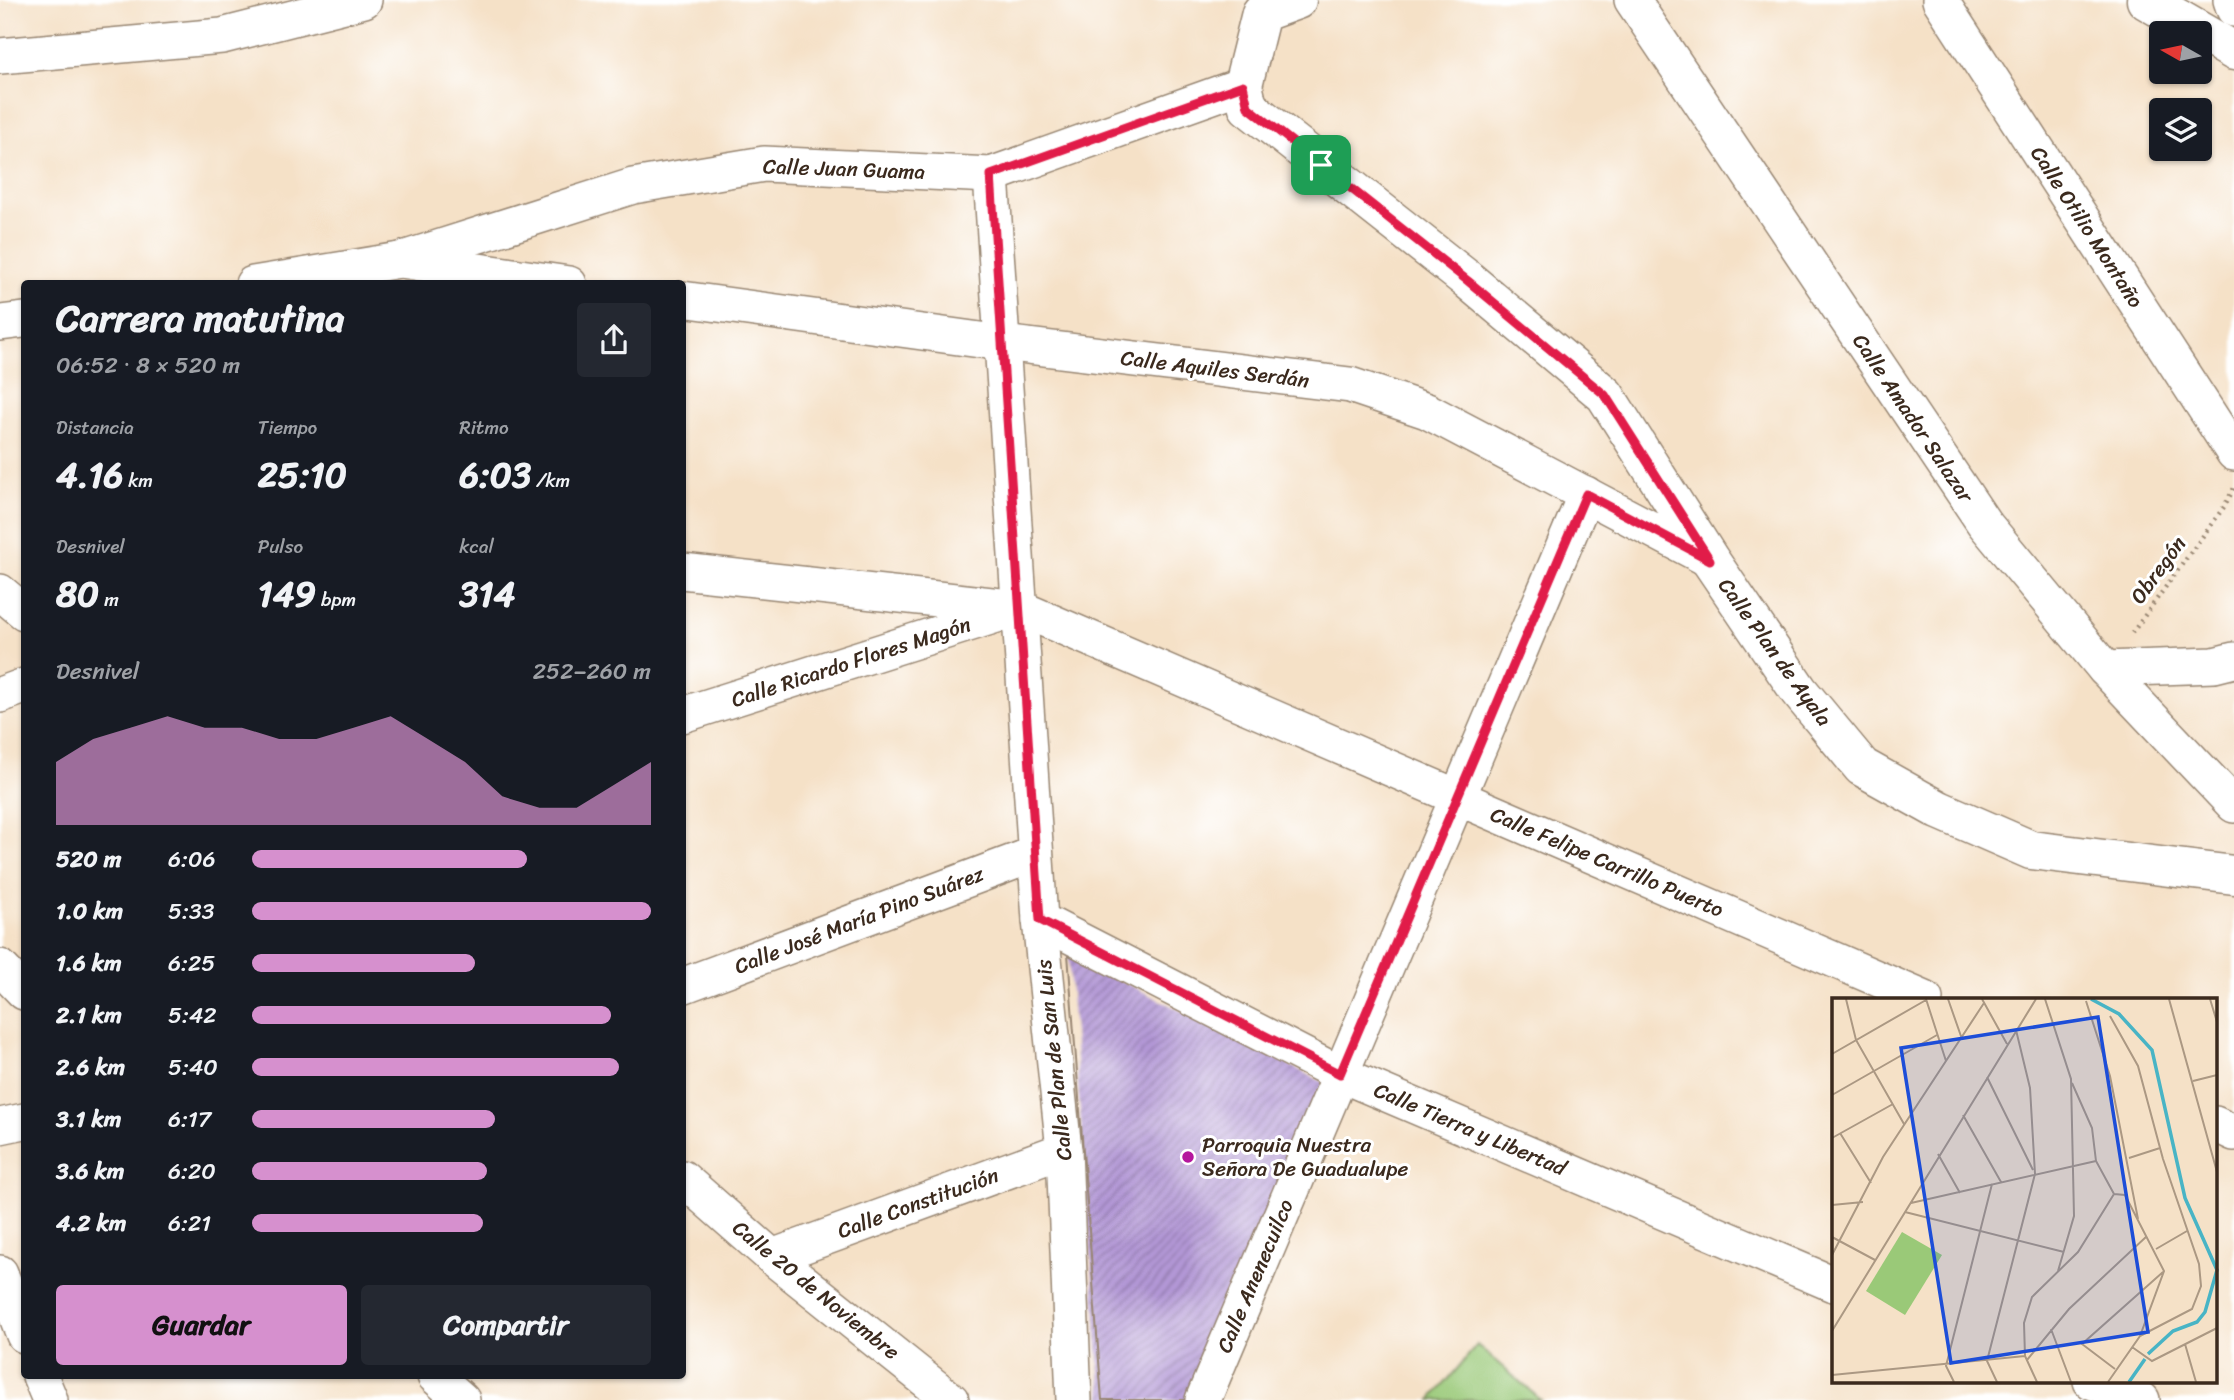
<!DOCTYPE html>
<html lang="es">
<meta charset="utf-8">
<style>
:root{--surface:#171b24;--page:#242831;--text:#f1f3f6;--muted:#9ea1a6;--accent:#d690ce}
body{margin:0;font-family:Sriracha,sans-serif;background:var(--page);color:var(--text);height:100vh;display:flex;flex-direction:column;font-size:26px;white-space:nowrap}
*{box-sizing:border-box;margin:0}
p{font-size:23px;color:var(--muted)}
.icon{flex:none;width:38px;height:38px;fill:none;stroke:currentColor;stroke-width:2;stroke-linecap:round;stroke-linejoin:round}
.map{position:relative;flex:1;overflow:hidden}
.side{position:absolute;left:21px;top:280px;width:665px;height:1099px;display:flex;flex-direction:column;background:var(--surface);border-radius:7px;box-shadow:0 2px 5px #0004}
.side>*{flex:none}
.needle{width:46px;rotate:279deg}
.buttons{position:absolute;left:2149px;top:21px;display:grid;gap:14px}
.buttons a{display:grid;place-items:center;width:63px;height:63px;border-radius:7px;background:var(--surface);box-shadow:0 2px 5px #0004;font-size:35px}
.pin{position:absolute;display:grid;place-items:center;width:60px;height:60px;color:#fff;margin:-30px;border-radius:14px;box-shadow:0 4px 10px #0006}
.round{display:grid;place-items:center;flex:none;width:74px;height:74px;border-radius:7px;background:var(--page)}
.head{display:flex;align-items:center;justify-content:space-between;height:119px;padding:0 35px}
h1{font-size:38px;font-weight:700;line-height:52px}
.stats{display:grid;grid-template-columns:repeat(3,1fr);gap:10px;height:119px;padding:7px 35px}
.stats div{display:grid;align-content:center}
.stats b{font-size:35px;font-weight:700}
.stats small{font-size:19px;font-weight:400}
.stats p{font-size:19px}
.chart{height:196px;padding:14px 35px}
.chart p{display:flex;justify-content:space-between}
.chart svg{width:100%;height:126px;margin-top:7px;fill:var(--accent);opacity:.7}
.button{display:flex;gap:14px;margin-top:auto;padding:14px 35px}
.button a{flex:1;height:80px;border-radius:7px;background:var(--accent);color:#111;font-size:28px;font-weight:700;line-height:80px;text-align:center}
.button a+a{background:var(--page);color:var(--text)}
ul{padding:0 35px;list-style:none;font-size:23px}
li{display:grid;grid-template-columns:112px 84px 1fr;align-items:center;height:52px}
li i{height:18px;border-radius:9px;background:var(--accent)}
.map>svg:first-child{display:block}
.green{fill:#9ac978;stroke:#6a7a4b;stroke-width:2}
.building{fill:url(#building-hatch)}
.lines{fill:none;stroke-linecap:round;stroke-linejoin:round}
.street-casing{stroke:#988672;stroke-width:38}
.secondary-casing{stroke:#988672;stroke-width:41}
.path{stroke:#988672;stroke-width:4.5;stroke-dasharray:2 5;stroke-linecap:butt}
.street{stroke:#fff;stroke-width:35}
.secondary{stroke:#fff;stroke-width:38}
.route-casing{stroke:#fff;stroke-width:14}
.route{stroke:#e11d48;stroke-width:9}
.poi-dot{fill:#b5179e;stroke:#fff;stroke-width:2.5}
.labels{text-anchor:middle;stroke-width:6;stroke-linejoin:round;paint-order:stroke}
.street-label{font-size:21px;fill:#3b2a1e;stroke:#fff}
.poi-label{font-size:21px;fill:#3b2a1e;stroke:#fff;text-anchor:start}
.inset-river{fill:none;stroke:#48b4c5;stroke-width:3.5}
.inset-road{fill:none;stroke:#ab9883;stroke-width:2}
.view{fill:#1d4ed8;fill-opacity:0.15;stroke:#1d4ed8;stroke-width:3.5}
.inset-edge{fill:none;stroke:#3b2a1e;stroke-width:3.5}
</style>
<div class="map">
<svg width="2234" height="1400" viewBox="0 0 2234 1400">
<defs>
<pattern id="building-hatch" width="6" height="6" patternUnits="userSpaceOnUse" patternTransform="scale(1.75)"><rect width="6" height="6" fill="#b297d6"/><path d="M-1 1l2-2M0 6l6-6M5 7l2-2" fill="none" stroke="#927bad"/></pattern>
</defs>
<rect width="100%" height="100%" fill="#fff"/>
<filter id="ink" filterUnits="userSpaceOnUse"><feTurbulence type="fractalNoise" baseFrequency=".0143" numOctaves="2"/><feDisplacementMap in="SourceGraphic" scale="14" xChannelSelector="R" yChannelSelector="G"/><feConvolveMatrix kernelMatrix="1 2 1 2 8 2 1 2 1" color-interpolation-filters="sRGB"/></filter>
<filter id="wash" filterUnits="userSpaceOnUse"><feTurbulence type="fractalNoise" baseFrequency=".00686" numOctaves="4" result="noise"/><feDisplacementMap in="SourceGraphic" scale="28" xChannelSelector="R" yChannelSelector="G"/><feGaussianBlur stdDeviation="1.57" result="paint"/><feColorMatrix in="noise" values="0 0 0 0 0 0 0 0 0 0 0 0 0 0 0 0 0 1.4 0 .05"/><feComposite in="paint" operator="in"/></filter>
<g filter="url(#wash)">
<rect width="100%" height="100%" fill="#f5e1c7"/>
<path class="green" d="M1477 1345 1541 1400H1431Z"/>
<g id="blocks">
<path class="building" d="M1068 954 1325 1083 1192 1400H1102Z"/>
</g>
</g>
<g filter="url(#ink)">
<use href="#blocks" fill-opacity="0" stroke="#988672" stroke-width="2"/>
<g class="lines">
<g class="street-casing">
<g id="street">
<path d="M1632 0 1984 523 2105 669 2234 805"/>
<path d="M1940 0 2234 453"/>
<path d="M2231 0 2234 9"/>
<path d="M0 56 222 36 364 0"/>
<path d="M991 175 1040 920 1064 1150 1074 1400"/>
<path d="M400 260 633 186 764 164 991 175 1243 85"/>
<path d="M253 284 400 260 569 284"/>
<path d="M682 299 1002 343 1350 385 1427 411 1710 560"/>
<path d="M0 323 24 320"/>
<path d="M682 571 1019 608 1925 999"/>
<path d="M0 592 24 612"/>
<path d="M2105 669 2214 665 2234 660"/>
<path d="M0 695 24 686"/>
<path d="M682 715 1006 612"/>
<path d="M1040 920 1340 1074 1833 1284"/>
<path d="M0 967 24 992"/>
<path d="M682 986 1035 854"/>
<path d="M2215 1124 2234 1133"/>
<path d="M0 1126 24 1121"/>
<path d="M682 1178 772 1257 951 1400"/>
<path d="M772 1257 1064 1150"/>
<path d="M0 1273 24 1335"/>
<path d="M40 1376 50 1400"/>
<path d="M435 1376 462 1400"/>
<path d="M2091 1381 2142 1400"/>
<path d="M1203 1400 1586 494"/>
</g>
</g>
<g class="secondary-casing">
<g id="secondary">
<path d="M1297 0 1261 13 1243 85 1248 107 1468 280 1605 395 1710 560 1799 691 1862 767 1939 810 2031 850 2234 875"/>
<path d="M2146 0 2234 51"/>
</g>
</g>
<path class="path" d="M2132 633 2224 507 2234 488"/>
<use href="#street" class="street"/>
<use href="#secondary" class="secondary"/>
</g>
</g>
<g class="lines" filter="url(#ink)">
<g class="route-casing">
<path id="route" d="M1243 85 1248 107 1468 281 1605 395 1710 560 1586 494 1340 1074 1040 920 991 175Z"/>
</g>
<use href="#route" class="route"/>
</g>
<circle class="poi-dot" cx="1188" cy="1157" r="7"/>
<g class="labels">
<g class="street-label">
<text transform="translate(844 169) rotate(2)" y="7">Calle Juan Guama</text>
<text transform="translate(2087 227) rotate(57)" y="7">Calle Otilio Montaño</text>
<text transform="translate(1215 369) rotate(7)" y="7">Calle Aquiles Serdán</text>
<text transform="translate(1913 418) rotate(56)" y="7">Calle Amador Salazar</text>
<text transform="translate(2158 570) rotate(-54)" y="7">Obregón</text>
<text transform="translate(1775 652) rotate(54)" y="7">Calle Plan de Ayala</text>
<text transform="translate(851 662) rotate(-18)" y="7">Calle Ricardo Flores Magón</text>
<text transform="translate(1607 862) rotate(23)" y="7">Calle Felipe Carrillo Puerto</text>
<text transform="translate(859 920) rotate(-21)" y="7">Calle José María Pino Suárez</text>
<text transform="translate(1054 1060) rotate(-96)" y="7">Calle Plan de San Luis</text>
<text transform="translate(1470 1129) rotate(23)" y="7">Calle Tierra y Libertad</text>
<text transform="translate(918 1203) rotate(-20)" y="7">Calle Constitución</text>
<text transform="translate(1255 1276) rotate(-67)" y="7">Calle Anenecuilco</text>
<text transform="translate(816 1290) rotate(39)" y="7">Calle 20 de Noviembre</text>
</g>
<g class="poi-label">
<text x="1202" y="1152">Parroquia Nuestra<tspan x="1202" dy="24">Señora De Guadualupe</tspan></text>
</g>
</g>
<g transform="translate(1832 998)">
<rect width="385" height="385" fill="#f5e1c7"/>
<path d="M70 234 110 257 73 317 34 293Z" fill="#9ac978"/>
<path class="inset-river" d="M259 1 287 16 320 52 353 200 385 272 373 314 365 324 341 333 316 356M297 384 313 361"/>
<path class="inset-road" d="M14 1 24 42 72 126M94 1 114 63M116 1 130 41M150 1 175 46M213 1 239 81 242 218 226 273M337 1 385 174M378 1 385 24M254 3 278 78 306 221M278 18 306 68 331 161 367 266 369 288 360 311 308 338M0 56 94 2M155 79 201 172M361 83 385 77M240 85 260 130 264 163 282 196M0 97 105 37M131 117 169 184M8 135 39 185M0 140 61 106M106 156 128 195M297 160 328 150M79 205 264 163M0 207 31 204M73 214 232 254M0 239 43 262M324 251 355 233M0 257 51 159 152 5M219 331 239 384M0 333 204 1M353 346 364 384M300 349 320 363 385 330M195 362 237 311 315 238M283 371 250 346 331 274M0 377 193 358M122 384 114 368 160 186M165 384 155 363 203 176 198 90 184 32M205 384 193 358 192 325 200 299 246 254 282 196M276 384 308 338 332 273 293 197 282 196"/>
<path class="view" d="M266 19 316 334 119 365 69 50Z"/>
<rect width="385" height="385" class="inset-edge"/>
</g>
</svg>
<div class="buttons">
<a><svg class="needle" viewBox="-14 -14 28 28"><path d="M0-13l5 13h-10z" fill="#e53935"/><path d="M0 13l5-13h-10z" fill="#9ea1a6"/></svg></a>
<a><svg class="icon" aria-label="layers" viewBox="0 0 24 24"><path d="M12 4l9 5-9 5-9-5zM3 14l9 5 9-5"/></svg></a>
</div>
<div class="pin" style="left:1321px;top:165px;background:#1e9e55"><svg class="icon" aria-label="arrive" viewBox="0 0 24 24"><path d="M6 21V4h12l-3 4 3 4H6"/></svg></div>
<section class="side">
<div class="head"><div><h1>Carrera matutina</h1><p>06:52 · 8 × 520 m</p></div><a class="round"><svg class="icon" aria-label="share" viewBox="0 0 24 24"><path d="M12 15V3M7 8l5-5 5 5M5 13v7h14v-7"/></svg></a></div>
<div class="stats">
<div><p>Distancia</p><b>4.16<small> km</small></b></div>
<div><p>Tiempo</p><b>25:10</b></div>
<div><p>Ritmo</p><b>6:03<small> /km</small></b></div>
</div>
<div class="stats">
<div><p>Desnivel</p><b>80<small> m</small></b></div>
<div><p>Pulso</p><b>149<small> bpm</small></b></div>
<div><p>kcal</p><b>314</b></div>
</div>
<div class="chart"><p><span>Desnivel</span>252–260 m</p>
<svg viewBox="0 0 160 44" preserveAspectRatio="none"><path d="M0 44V22L10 14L20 10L30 6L40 10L50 10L60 14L70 14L80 10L90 6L100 14L110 22L120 34L130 38L140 38L150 30L160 22V44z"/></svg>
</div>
<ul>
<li><b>520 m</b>6:06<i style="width:69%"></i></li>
<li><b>1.0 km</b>5:33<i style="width:100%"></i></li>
<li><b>1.6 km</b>6:25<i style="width:56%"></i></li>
<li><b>2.1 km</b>5:42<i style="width:90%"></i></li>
<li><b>2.6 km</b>5:40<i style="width:92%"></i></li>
<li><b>3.1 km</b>6:17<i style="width:61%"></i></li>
<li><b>3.6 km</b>6:20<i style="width:59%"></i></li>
<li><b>4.2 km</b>6:21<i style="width:58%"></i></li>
</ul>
<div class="button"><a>Guardar</a><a>Compartir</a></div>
</section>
</div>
